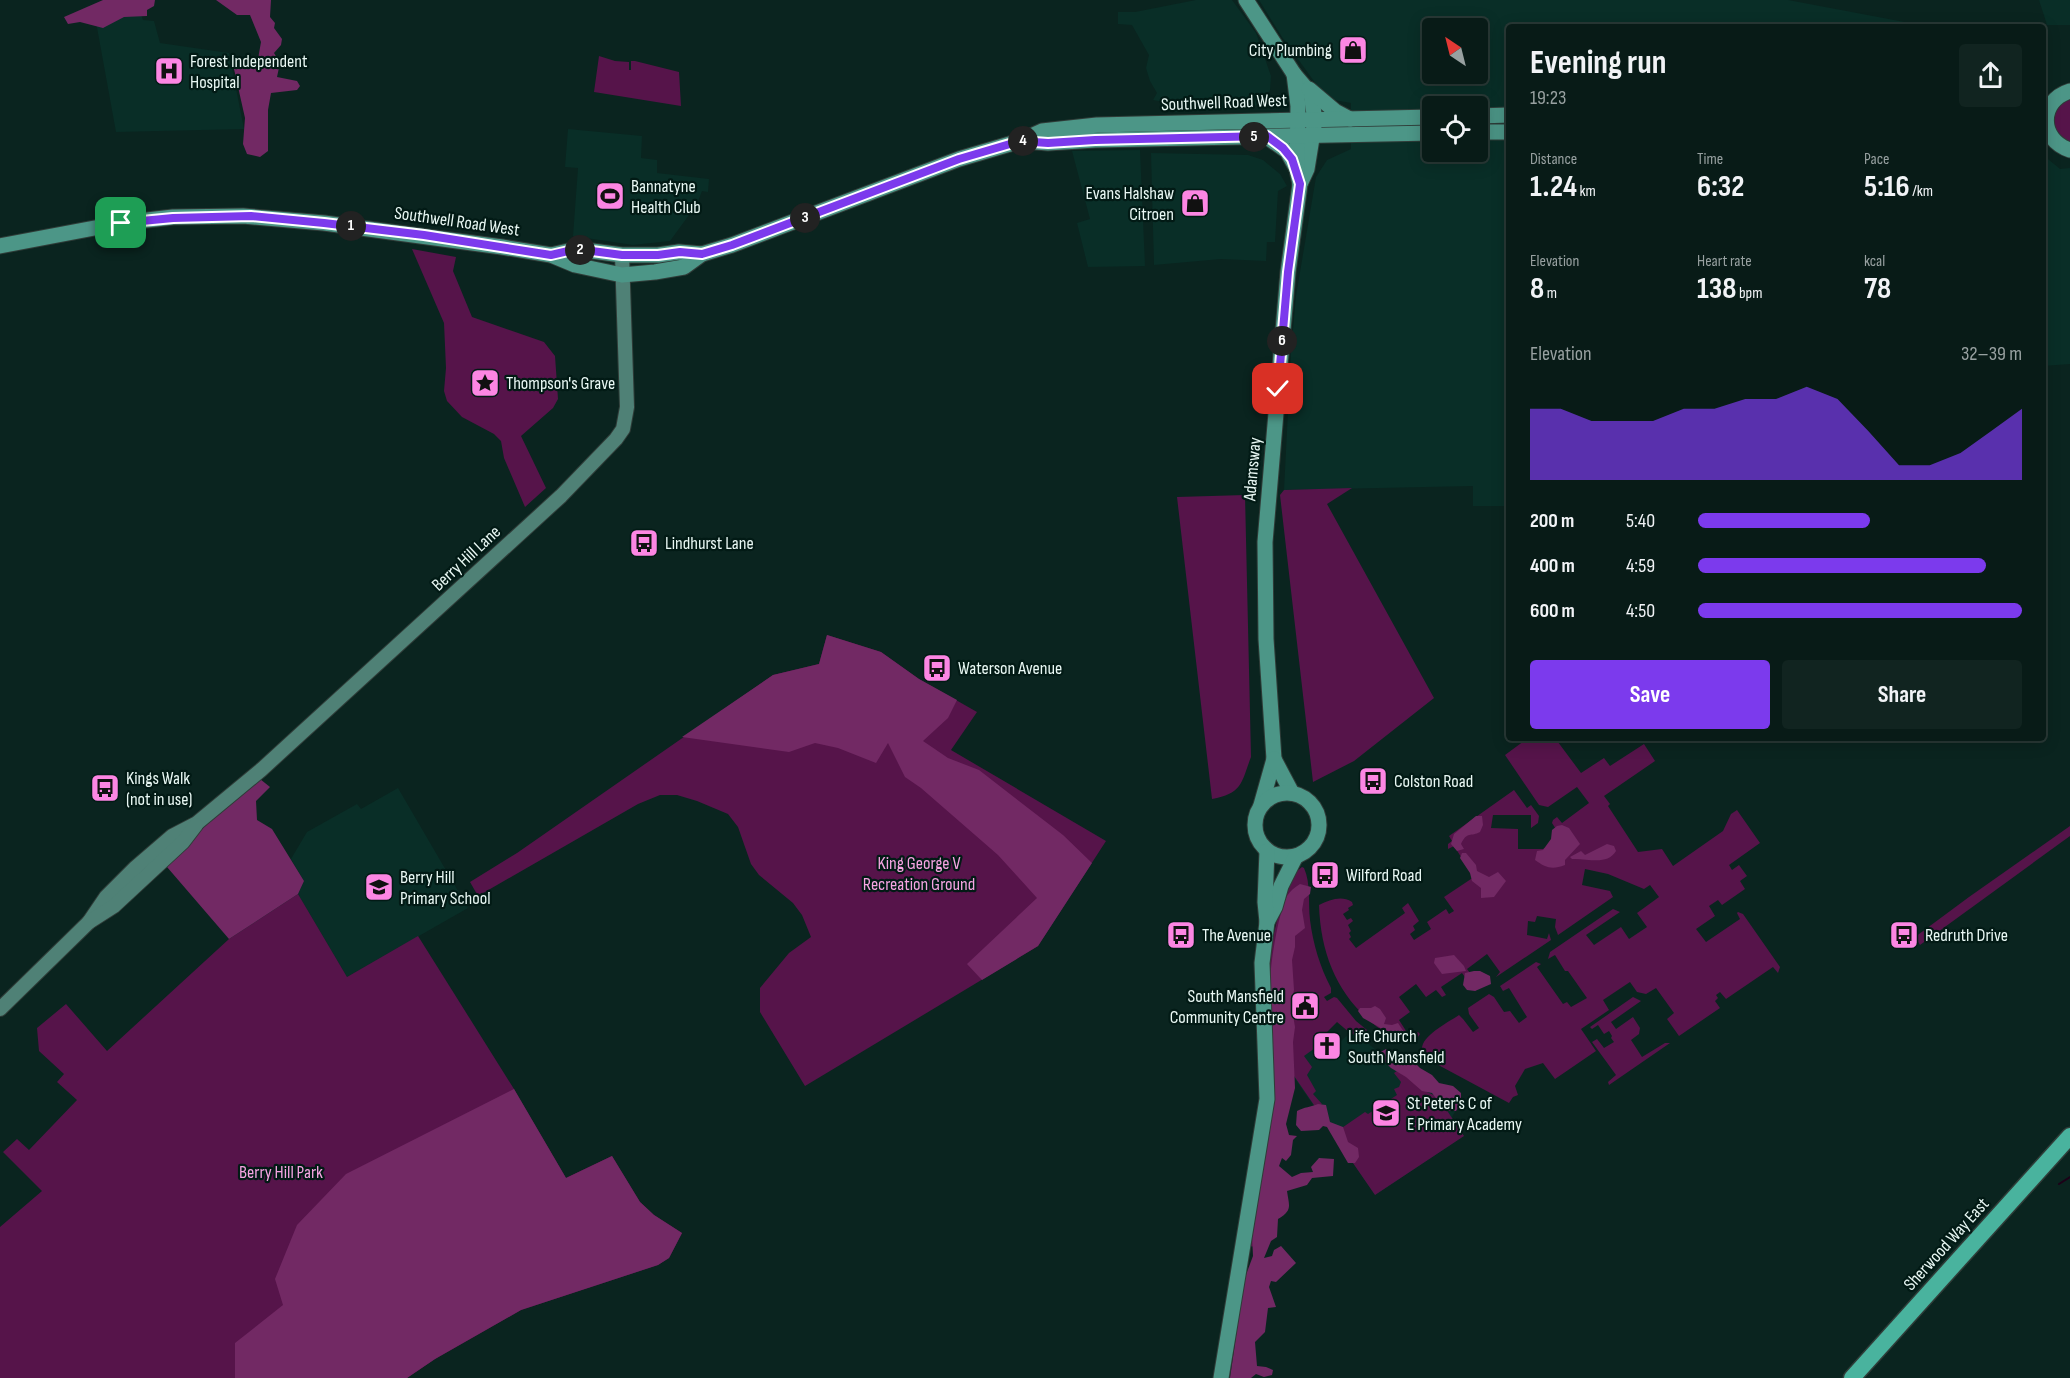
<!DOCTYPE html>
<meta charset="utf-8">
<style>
:root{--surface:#081b17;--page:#112420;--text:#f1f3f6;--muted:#98a1a1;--line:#293936;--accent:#7c3aed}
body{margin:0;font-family:"Sofia Sans Condensed",sans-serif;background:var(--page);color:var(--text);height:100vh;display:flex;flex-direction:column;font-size:22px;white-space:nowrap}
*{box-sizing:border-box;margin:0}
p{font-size:20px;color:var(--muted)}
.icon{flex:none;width:33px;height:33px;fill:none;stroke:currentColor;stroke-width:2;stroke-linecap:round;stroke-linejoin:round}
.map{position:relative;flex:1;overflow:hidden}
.panel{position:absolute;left:1506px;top:24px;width:540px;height:717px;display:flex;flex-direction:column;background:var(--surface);border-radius:6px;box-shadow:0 3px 15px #0003,0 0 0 2px var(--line)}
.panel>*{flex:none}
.needle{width:39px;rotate:325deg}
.controls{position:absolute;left:1422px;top:18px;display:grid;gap:12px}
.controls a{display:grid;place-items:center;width:66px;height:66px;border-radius:6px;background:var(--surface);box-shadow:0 3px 15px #0003,0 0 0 2px var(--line);font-size:30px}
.pin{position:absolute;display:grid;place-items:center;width:51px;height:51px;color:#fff;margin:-26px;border-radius:12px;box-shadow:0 3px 9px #0006}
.km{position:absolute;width:30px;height:30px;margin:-15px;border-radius:50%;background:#222;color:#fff;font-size:16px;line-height:30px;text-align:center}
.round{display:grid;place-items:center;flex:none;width:63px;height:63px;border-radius:6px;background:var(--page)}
.summary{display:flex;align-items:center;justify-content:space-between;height:102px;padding:0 24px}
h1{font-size:33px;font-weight:700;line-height:45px}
.metrics{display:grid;grid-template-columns:repeat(3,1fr);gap:9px;height:102px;padding:6px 24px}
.metrics div{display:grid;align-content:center}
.metrics b{font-size:30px;font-weight:700}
.metrics small{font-size:16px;font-weight:400}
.metrics p{font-size:16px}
.chart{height:168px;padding:12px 24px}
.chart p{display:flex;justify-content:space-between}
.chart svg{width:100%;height:108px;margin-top:6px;fill:var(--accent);opacity:.7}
.primary-button{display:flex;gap:12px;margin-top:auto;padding:12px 24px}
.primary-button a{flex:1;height:69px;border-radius:6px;background:var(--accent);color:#fff;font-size:24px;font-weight:700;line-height:69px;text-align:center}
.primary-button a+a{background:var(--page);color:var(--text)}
ul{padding:0 24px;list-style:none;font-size:20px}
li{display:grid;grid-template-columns:96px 72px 1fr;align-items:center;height:45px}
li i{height:15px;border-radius:8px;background:var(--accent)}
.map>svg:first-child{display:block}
.built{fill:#092e27;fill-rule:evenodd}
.green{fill:#56144a}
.forest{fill:#722964}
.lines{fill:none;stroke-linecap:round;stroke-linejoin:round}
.stream{stroke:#1d0018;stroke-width:2}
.secondary-casing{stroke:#2f3c38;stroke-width:16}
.primary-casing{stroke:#2f3c38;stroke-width:17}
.highway-casing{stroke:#2f3c38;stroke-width:19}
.secondary{stroke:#4f8176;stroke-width:14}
.primary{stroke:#4c9687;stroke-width:15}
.highway{stroke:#49b39e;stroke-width:16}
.route-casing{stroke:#fff;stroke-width:12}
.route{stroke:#7c3aed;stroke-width:8}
.labels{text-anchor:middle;stroke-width:4.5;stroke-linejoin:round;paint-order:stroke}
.poi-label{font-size:18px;fill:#e9f8f4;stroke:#021a15;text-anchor:start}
.street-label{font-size:18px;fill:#e9f8f4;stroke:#021a15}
.park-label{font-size:18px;fill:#f6a4e2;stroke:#021a15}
</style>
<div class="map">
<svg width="2070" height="1378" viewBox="0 0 2070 1378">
<rect width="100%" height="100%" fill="#0a241f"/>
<g class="built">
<path d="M136 0 143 20 154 21 160 43 229 53 244 129 116 132 94 11Z"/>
<path d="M1196 0H1232L1256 33 1271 76 1270 90 1261 103 1250 108 1170 112 1164 102 1153 100 1157 93 1150 81 1146 68 1149 55 1132 25 1118 24V12H1135Z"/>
<path d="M1259 0H1788L1931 27H1509V506H1473V486L1284 490 1291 352 1296 296 1316 177 1327 160 1351 149V103L1334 100 1324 95 1282 37ZM1432 28H1478V74H1432ZM1432 106H1478V152H1432Z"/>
<path d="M2039 0H2070V25H2047Z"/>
<path d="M568 129 642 136 641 158 657 160V173L709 179 708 192 702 191 697 204 670 241 633 245 573 236 578 168 565 167Z"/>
<path d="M1140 150 1145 266 1088 267 1077 223 1090 219 1072 151Z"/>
<path d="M1151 153 1248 155 1263 160 1280 174 1287 186 1278 191 1275 242H1267L1266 261 1221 259 1154 265Z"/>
<path d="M2043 155 2060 169 2070 168V364L2043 366Z"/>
<path d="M398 788 468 908 347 977 298 894 304 881 291 859 307 832 357 804 361 809Z"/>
<path d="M1352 1031 1403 1071 1460 1103 1452 1117 1464 1136 1375 1195 1291 1073 1308 1042 1318 1057 1341 1041Z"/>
</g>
<g class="green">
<path d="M599 56 615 61 629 62V70H631V61H635L679 72 681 106 594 92Z"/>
<path d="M2070 98V142C2046 131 2047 109 2070 98Z"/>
<path d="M412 249 456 257 453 271 472 317 544 342 555 356 558 399 553 408 521 436 546 488 525 507 504 458 501 441 494 434 462 417 447 401 444 391 446 368 444 323Z"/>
<path d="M1352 488 1327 504 1434 698 1354 761 1313 782 1280 495 1284 490Z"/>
<path d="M1245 495 1251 757C1241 783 1243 793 1212 799L1177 497Z"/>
<path d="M827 635 881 652 919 679 977 712 951 750 1106 841 1038 946 805 1086 760 1012V988L789 953 811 937 802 915 793 903 759 875 751 864 738 827 728 814 697 801 677 795H660L638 804 478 896 470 882 517 853 773 675 819 664Z"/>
<path d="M1528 738H1555L1581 773 1604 758 1610 766 1644 744 1655 761 1604 796 1610 804 1608 806 1638 852 1662 849 1673 866 1723 831 1731 814 1737 810 1760 843 1729 865 1732 870 1739 865 1747 876 1740 881 1745 889 1722 905 1718 900 1709 906 1715 916 1696 929 1706 942 1740 919 1737 913 1738 912 1743 914 1780 967 1778 973 1773 967 1726 999 1720 992 1716 995 1718 998 1715 1001 1720 1008 1679 1036 1667 1019 1674 1013 1656 988 1646 994 1637 992 1630 982 1603 1000 1609 1010 1581 1029 1596 1051 1555 1079 1543 1063 1525 1069 1515 1086 1518 1095 1513 1097 1509 1103 1429 1060C1406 1043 1446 1024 1459 1015L1463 1019 1473 1032 1479 1028 1469 1014 1468 1008 1489 994 1494 997 1504 1012 1510 1011 1519 1023 1527 1017 1509 988 1503 991 1500 986 1536 962 1541 964 1537 967 1563 1004 1567 1002 1571 1007 1587 998 1568 971H1565L1555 955 1548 959 1550 952 1613 909 1620 912 1586 935 1594 945 1621 927 1629 939 1647 927 1637 913 1659 897 1650 885 1644 889 1608 874 1585 869 1582 885 1610 891 1613 897 1558 935 1555 927 1556 919 1537 916 1535 922 1528 921 1527 935 1547 939 1549 933 1551 940 1496 977 1500 972 1487 954 1467 969 1480 987 1475 991 1462 973 1441 987 1446 995 1442 997 1436 990 1426 997 1416 984 1399 997 1410 1012 1399 1020 1410 1037 1418 1032 1420 1034 1413 1044 1406 1039 1396 1040C1345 1009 1321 965 1319 905 1330 900 1341 895 1352 902L1353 905 1348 908 1349 910 1343 914 1347 920 1351 918 1353 921 1348 925 1351 931 1349 933 1351 937 1349 939 1356 948 1405 913 1402 908 1408 903 1419 921 1413 926 1415 930 1410 934 1414 940 1431 929 1427 922 1446 909 1449 914 1454 911 1444 897 1474 877 1454 846 1448 849V844L1452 841 1449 836 1514 790 1527 808 1531 805 1539 816 1538 823 1531 828V815H1493L1491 828 1518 829V849H1543L1561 837 1552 823 1553 820 1557 817 1562 823 1589 803 1577 787 1548 807 1539 805 1505 755Z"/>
<path d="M2070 826V836L1920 945 1915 937 1969 897Z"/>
<path d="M1302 867 1304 868C1311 884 1308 902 1310 920 1313 944 1320 967 1331 988V993L1324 997 1327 1001 1334 997 1337 998 1356 1021 1367 1030 1361 1038 1350 1033 1337 1022 1327 1032 1334 1040 1332 1042 1326 1040 1304 1056 1312 1067 1307 1075 1316 1091 1313 1094 1322 1104 1316 1108 1292 1073 1258 1247 1248 1246 1257 1195 1270 950 1283 895 1297 871Z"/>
<path d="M298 894 347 977 418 936 514 1089 566 1178 612 1156 640 1202 654 1215 682 1233 669 1258 658 1265 521 1310 435 1359 407 1378H0V1227L42 1191 3 1152 17 1139 29 1150 77 1100 57 1082 64 1074 39 1051 37 1028 66 1004 107 1051 229 939Z"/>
<path d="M1633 997 1641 1001 1611 1022 1616 1029 1633 1017 1640 1028 1639 1034 1631 1040 1642 1057 1665 1043H1670L1609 1085 1608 1082 1616 1075 1592 1042 1597 1039 1604 1048 1614 1042 1611 1038 1612 1036 1609 1031 1604 1034 1598 1025 1592 1029 1590 1027Z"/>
<path d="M1400 1069 1427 1092 1438 1097 1464 1136 1375 1195 1333 1134 1365 1112 1368 1114 1397 1095 1394 1089 1399 1087 1401 1082 1394 1073Z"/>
</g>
<g class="forest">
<path d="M103 0H155L154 6 147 10V16L124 17 103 28 80 22 68 24 64 17Z"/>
<path d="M216 0H271L270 17 275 23 274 28 282 39 281 45 274 53 280 63 277 77 297 81 300 86 297 90 271 93 268 110V151L260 157 247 154 243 144 245 118 234 69 245 62 258 59 261 42 250 15H237Z"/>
<path d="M827 635 881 652 919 679 957 700 948 718 923 741 948 758 979 770 1063 835 1092 863 1038 946 982 980 967 964 1037 898 998 855 921 788 905 777 888 743 876 763 838 748 815 743 789 752 682 737 773 675 819 664Z"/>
<path d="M260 779 270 787 256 801 257 820 272 829 304 881 298 894 229 939 167 867 206 823 235 801Z"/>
<path d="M1476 816H1482L1483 825 1480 832C1471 837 1467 831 1461 844L1464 849 1457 851 1451 844 1454 834Z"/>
<path d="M1562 825 1569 828 1580 844 1565 860V865C1552 870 1546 868 1535 860L1537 851 1543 850 1551 839 1552 830 1557 826Z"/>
<path d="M1607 844 1614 846 1616 851C1607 866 1588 858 1572 859L1570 857 1581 851 1585 855Z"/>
<path d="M1462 853H1466L1476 865 1477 871 1489 877 1498 872 1506 881 1494 897 1481 898V888L1472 881 1470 873 1460 858Z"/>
<path d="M1300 884 1311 887 1310 894 1304 899 1302 910 1305 928 1295 936V947L1292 960 1294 990 1291 1003 1295 1027 1293 1042 1295 1088 1286 1124 1289 1135 1297 1136 1293 1140 1291 1155 1286 1161 1282 1158 1279 1166 1292 1177 1301 1173 1313 1172 1311 1167 1319 1158 1334 1159 1333 1176 1312 1178 1307 1185 1287 1191C1289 1206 1293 1210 1278 1219L1277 1237 1271 1241 1264 1258 1272 1256 1274 1250 1281 1246 1296 1263 1276 1282 1271 1281 1269 1287 1276 1307 1268 1308 1265 1332 1255 1342 1257 1366 1266 1367 1273 1370 1272 1375 1264 1377 1256 1374 1251 1378H1230L1244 1280 1253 1256 1252 1236C1260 1188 1268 1139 1272 1091 1276 1056 1270 1021 1270 986 1270 965 1278 914 1287 896 1290 891 1295 887 1300 884Z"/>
<path d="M1454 955 1464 966 1466 971 1442 974 1434 963 1435 958Z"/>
<path d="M1474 971H1480L1490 976 1491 984 1475 991 1467 990 1463 985 1465 973Z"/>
<path d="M1375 1006 1380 1009 1386 1018 1384 1024 1392 1025 1398 1023 1408 1038 1403 1041 1394 1040 1379 1027 1363 1018 1358 1011 1360 1008H1371Z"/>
<path d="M1386 1049 1399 1052 1412 1060 1420 1068 1432 1075 1439 1083 1453 1086 1461 1093V1103L1456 1111H1446L1432 1093 1422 1091 1406 1077 1391 1068 1377 1054Z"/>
<path d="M514 1089 566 1178 612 1156 640 1202 654 1215 682 1233 669 1258 658 1265 521 1310 435 1359 407 1378H235V1343L283 1305 275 1279 297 1225 346 1174Z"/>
<path d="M1318 1104 1326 1105 1330 1122 1343 1127 1348 1142 1358 1148 1359 1157 1355 1163H1348L1327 1127 1323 1126 1319 1130 1301 1131 1296 1125 1297 1111C1304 1107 1311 1107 1318 1104Z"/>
</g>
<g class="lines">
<path class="stream" d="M2059 1184 2070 1177"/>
<g class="secondary-casing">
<g id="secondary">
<path d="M89 922 106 897 136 867 172 836 197 823 261 770 561 496 616 439 623 429 627 407 622 255"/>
<path d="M0 1009 89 922 114 906 183 842 196 825"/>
</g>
</g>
<g class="primary-casing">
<g id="primary">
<path d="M1246 0 1294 74 1311 94 1315 120 1307 169 1300 184 1288 272 1265 542 1266 639 1274 759 1261 805"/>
<path d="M1294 74 1298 106 1297 170 1300 184"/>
<path d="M1309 89 1335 111 1350 119"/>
<path d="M2070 91C2038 101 2039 140 2070 150"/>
<path d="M1478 116 1509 115"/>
<path d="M1478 132H1509"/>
<path d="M1267 137 1287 151 1297 169"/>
<path d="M1023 141 1048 143 1095 140 1432 133"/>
<path d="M0 246 121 223 173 217 243 216 324 223 502 247 551 255 575 265 622 275 655 272 684 267 702 254 732 245 959 159 1020 141 1042 131 1097 125 1432 117"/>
<path d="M551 255 577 249 622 255H658L679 252 702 254"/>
<path d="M1274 759 1292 793"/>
<circle cx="1287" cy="825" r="32"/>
<path d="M1267 922 1275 907 1281 886 1296 856"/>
<path d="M1221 1378 1267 1099 1262 963 1267 922 1265 902 1267 851"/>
</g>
</g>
<g class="highway-casing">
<path id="highway" d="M1852 1378 2070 1136"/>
</g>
<use href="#secondary" class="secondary"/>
<use href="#primary" class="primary"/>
<use href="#highway" class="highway"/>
</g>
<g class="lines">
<g class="route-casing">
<path id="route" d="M121 223 173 218 251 216 324 223 424 235 551 255 577 249 622 255H658L680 252 702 254 732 245 959 159 1020 141 1048 143 1095 140 1267 136 1283 148 1292 159 1300 184 1288 272 1278 389"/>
</g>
<use href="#route" class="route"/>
</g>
<defs>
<g id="shop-square" transform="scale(1.5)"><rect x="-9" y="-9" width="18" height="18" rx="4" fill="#fc86e3" stroke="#021a15"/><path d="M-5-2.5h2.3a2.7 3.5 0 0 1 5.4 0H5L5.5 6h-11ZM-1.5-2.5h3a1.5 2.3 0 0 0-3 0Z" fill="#111"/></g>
<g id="hospital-square" transform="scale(1.5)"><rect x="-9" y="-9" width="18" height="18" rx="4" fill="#fc86e3" stroke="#021a15"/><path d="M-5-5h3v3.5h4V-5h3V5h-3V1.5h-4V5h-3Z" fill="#111"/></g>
<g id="stadium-square" transform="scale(1.5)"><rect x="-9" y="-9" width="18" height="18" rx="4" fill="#fc86e3" stroke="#021a15"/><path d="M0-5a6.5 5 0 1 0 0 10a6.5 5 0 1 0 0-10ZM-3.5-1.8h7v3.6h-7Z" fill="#111"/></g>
<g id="sight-square" transform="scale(1.5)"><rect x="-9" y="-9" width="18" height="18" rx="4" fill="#fc86e3" stroke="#021a15"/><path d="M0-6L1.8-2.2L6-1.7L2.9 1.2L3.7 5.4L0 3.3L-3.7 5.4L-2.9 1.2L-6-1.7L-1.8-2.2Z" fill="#111"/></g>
<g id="bus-square" transform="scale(1.5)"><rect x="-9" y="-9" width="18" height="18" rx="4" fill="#fc86e3" stroke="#021a15"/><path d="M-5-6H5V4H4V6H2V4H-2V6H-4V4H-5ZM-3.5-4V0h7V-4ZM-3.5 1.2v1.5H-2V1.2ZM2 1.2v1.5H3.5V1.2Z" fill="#111"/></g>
<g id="school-square" transform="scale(1.5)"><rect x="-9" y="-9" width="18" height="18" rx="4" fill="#fc86e3" stroke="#021a15"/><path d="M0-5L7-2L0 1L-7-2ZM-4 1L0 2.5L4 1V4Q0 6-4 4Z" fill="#111"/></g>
<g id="civic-square" transform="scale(1.5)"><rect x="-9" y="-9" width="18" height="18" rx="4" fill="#fc86e3" stroke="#021a15"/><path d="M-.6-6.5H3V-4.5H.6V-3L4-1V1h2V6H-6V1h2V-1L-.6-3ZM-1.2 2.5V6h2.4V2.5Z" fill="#111"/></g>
<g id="church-square" transform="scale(1.5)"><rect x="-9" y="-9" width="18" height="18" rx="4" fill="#fc86e3" stroke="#021a15"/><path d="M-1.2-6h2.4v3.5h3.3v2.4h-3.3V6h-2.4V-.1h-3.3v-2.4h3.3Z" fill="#111"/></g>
</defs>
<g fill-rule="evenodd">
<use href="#shop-square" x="1353" y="50"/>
<use href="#hospital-square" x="169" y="71"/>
<use href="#stadium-square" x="610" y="196"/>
<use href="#shop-square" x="1195" y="203"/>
<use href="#sight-square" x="485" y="383"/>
<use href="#bus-square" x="644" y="543"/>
<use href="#bus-square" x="937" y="668"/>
<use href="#bus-square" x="1373" y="781"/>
<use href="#bus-square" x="105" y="788"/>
<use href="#bus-square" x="1325" y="875"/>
<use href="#school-square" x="379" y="887"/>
<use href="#bus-square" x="1181" y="935"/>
<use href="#bus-square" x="1904" y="935"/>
<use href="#civic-square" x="1305" y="1006"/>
<use href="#church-square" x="1327" y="1046"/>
<use href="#school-square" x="1386" y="1113"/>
</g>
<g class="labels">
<g class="poi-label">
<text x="1332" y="56" text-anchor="end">City Plumbing</text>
<text x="190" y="67">Forest Independent<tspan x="190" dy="21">Hospital</tspan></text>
<text x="631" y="192">Bannatyne<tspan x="631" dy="21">Health Club</tspan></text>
<text x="1174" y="199" text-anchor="end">Evans Halshaw<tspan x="1174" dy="21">Citroen</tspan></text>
<text x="506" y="389">Thompson's Grave</text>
<text x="665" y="549">Lindhurst Lane</text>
<text x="958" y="674">Waterson Avenue</text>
<text x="126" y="784">Kings Walk<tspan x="126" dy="21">(not in use)</tspan></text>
<text x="1394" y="787">Colston Road</text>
<text x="1346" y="881">Wilford Road</text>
<text x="400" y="883">Berry Hill<tspan x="400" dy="21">Primary School</tspan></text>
<text x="1202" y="941">The Avenue</text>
<text x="1925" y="941">Redruth Drive</text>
<text x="1284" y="1002" text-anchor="end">South Mansfield<tspan x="1284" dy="21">Community Centre</tspan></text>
<text x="1348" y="1042">Life Church<tspan x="1348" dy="21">South Mansfield</tspan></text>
<text x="1407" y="1109">St Peter's C of<tspan x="1407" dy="21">E Primary Academy</tspan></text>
</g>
<g class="street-label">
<text transform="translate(1224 102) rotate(-2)" y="6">Southwell Road West</text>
<text transform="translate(457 221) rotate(8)" y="6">Southwell Road West</text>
<text transform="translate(1252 469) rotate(-85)" y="6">Adamsway</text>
<text transform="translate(466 558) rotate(-43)" y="6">Berry Hill Lane</text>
<text transform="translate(1946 1244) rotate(-48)" y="6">Sherwood Way East</text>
</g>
<g class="park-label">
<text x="919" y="869">King George V<tspan x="919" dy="21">Recreation Ground</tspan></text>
<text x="281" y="1178">Berry Hill Park</text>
</g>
</g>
</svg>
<div class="controls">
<a><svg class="needle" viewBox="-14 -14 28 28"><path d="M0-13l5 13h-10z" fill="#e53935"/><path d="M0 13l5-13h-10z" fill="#98a1a1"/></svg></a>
<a><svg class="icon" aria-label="locate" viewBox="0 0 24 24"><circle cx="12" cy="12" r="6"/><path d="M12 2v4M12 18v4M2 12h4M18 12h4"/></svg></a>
</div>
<div class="pin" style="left:121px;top:223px;background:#1e9e55"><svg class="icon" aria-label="arrive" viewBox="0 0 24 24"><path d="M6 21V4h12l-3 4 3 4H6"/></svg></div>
<div class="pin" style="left:1278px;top:389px;background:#d93025"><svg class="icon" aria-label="check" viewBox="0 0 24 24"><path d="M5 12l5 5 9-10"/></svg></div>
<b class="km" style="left:351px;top:226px">1</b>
<b class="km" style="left:580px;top:250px">2</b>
<b class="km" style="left:805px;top:218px">3</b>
<b class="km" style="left:1023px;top:141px">4</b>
<b class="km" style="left:1254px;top:137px">5</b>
<b class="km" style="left:1282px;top:341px">6</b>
<section class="panel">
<div class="summary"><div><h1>Evening run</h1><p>19:23</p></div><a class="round"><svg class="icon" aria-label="share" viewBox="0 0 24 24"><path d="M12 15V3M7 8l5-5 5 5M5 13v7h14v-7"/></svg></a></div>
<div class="metrics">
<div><p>Distance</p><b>1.24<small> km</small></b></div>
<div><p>Time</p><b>6:32</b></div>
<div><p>Pace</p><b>5:16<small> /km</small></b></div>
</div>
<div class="metrics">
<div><p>Elevation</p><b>8<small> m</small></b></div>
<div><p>Heart rate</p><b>138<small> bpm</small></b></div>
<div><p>kcal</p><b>78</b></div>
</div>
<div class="chart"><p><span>Elevation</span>32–39 m</p>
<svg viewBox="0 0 160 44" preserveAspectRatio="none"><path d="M0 44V15L10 15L20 20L30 20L40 20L50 15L60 15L70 11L80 11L90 6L100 11L110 24L120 38L130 38L140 33L150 24L160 15V44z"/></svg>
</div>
<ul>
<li><b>200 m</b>5:40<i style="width:53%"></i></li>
<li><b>400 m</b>4:59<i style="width:89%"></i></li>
<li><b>600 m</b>4:50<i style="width:100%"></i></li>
</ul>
<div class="primary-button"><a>Save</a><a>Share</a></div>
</section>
</div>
